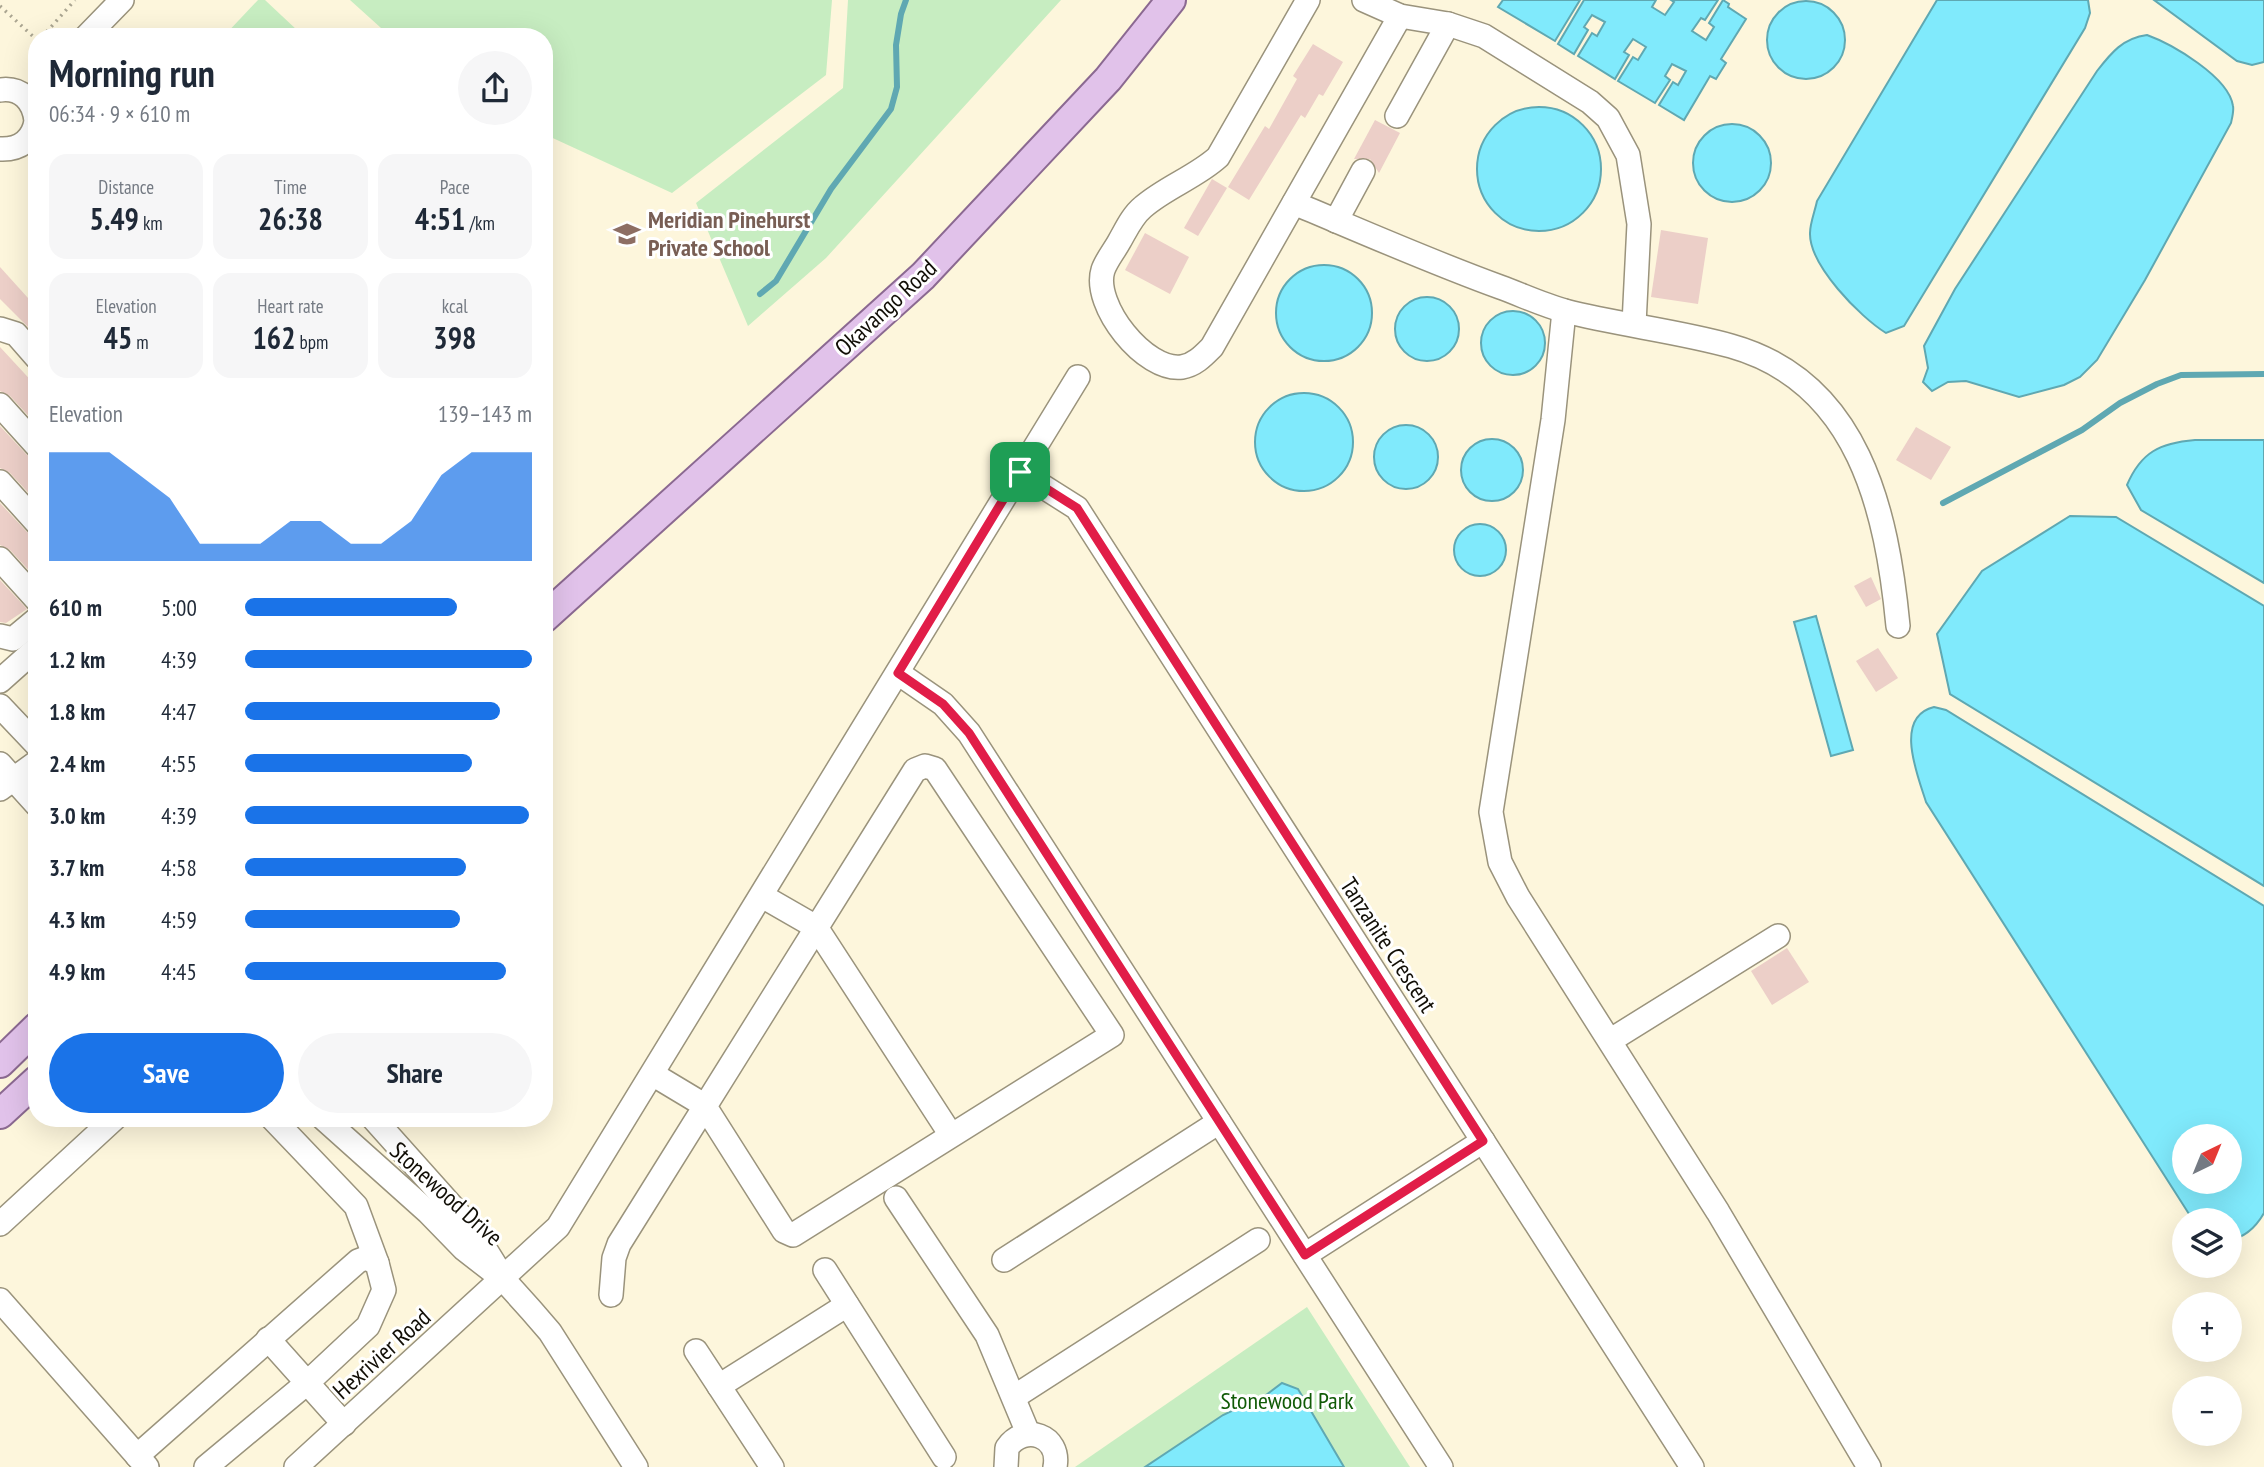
<!DOCTYPE html>
<meta charset="utf-8">
<style>
:root{--surface:#fff;--page:#f6f6f7;--text:#1f2937;--muted:#747a83;--accent:#1a73e8}
body{margin:0;font-family:"PT Sans Narrow",sans-serif;background:var(--page);color:var(--text);height:100vh;display:flex;flex-direction:column;font-size:26px;white-space:nowrap}
*{box-sizing:border-box;margin:0}
p{font-size:23px;color:var(--muted)}
.icon{flex:none;width:38px;height:38px;fill:none;stroke:currentColor;stroke-width:2;stroke-linecap:round;stroke-linejoin:round}
.map{position:relative;flex:1;overflow:hidden}
.sheet{position:absolute;left:28px;top:28px;width:525px;height:1099px;display:flex;flex-direction:column;background:var(--surface);border-radius:28px;box-shadow:0 7px 28px #0002}
.sheet>*{flex:none}
.needle{width:46px;rotate:43deg}
.buttons{position:absolute;left:2172px;top:1124px;display:grid;gap:14px}
.buttons a{display:grid;place-items:center;width:70px;height:70px;border-radius:50%;background:var(--surface);box-shadow:0 7px 28px #0002;font-size:35px}
.pin{position:absolute;display:grid;place-items:center;width:60px;height:60px;color:#fff;margin:-30px;border-radius:14px;box-shadow:0 4px 10px #0006}
.round{display:grid;place-items:center;flex:none;width:74px;height:74px;border-radius:37px;background:var(--page)}
.summary{display:flex;align-items:center;justify-content:space-between;height:119px;padding:0 21px}
h1{font-size:38px;font-weight:700;line-height:52px}
.figures{display:grid;grid-template-columns:repeat(3,1fr);gap:10px;height:119px;padding:7px 21px}
.figures div{display:grid;align-content:center;border-radius:18px;background:var(--page);text-align:center}
.figures b{font-size:30px;font-weight:700}
.figures small{font-size:19px;font-weight:400}
.figures p{font-size:19px}
.chart{height:196px;padding:14px 21px}
.chart p{display:flex;justify-content:space-between}
.chart svg{width:100%;height:126px;margin-top:7px;fill:var(--accent);opacity:.7}
.primary-button{display:flex;gap:14px;margin-top:auto;padding:14px 21px}
.primary-button a{flex:1;height:80px;border-radius:42px;background:var(--accent);color:#fff;font-size:28px;font-weight:700;line-height:80px;text-align:center}
.primary-button a+a{background:var(--page);color:var(--text)}
ul{padding:0 21px;list-style:none;font-size:23px}
li{display:grid;grid-template-columns:112px 84px 1fr;align-items:center;height:52px}
li i{height:18px;border-radius:9px;background:var(--accent)}
.map>svg:first-child{display:block}
.green{fill:#c7edc1}
.water{fill:#80eafc;stroke:#5fa8b2;stroke-width:2;fill-rule:evenodd}
.lines{fill:none;stroke-linecap:round;stroke-linejoin:round}
.stream{stroke:#5fa8b2;stroke-width:6}
.building{fill:#eccfc8}
.minor-casing{stroke:#9a937c;stroke-width:26}
.major-casing{stroke:#8b6991;stroke-width:32}
.path{stroke:#aaa591;stroke-width:3.5;stroke-dasharray:2 5;stroke-linecap:butt}
.minor{stroke:#fff;stroke-width:23}
.major{stroke:#e1c2ea;stroke-width:28}
.route-casing{stroke:#fff;stroke-width:14}
.route{stroke:#e11d48;stroke-width:9}
.labels{text-anchor:middle;stroke-width:6;stroke-linejoin:round;paint-order:stroke}
.education-label{font-size:24px;font-weight:bold;fill:#785e54;stroke:#fff;text-anchor:start}
.street-label{font-size:24px;fill:#110e06;stroke:#fff}
.park-label{font-size:24px;fill:#105a06;stroke:#fff}
</style>
<div class="map">
<svg width="2264" height="1467" viewBox="0 0 2264 1467">
<rect width="100%" height="100%" fill="#fdf6dc"/>
<g class="green">
<path d="M258 0H265L298 31 292 37H223Z"/>
<path d="M350 0H832L826 75 672 193 544 134V37H391Z"/>
<path d="M848 0H1061L826 258 748 326 696 203 843 88Z"/>
<path d="M1307 1307 1410 1467H1075Z"/>
</g>
<g class="water">
<path d="M1503 0H1580L1555 41 1498 7Z"/>
<path d="M1584 0H1656L1652 7 1665 15 1674 2 1671 0H1718L1705 20 1701 18 1692 31 1706 40 1714 27 1709 23 1723 0 1729 4 1728 7 1746 19 1721 59 1726 63 1716 79 1710 76 1684 120 1659 105 1673 82 1678 85 1686 71 1672 64 1665 76 1670 80 1655 103 1618 81 1633 57 1638 60 1646 47 1633 39 1624 52 1629 55 1615 79 1578 56 1592 33 1597 36 1605 22 1592 15 1584 27 1588 30 1574 54 1558 44Z"/>
<path d="M1937 0H2088L2090 13 2085 28 1904 326 1886 333C1860 317 1809 265 1810 233 1810 223 1815 211 1817 201Z"/>
<path d="M2154 0H2264V62L2252 65 2237 61Z"/>
<circle cx="1806" cy="40" r="39"/>
<path d="M2147 35C2172 44 2229 77 2233 106 2234 111 2232 118 2231 123L2145 280 2097 360 2080 377 2064 385 2019 397 1966 381 1948 382 1932 391 1923 382 1928 368 1924 346 1955 289 2097 71C2111 53 2123 38 2147 35Z"/>
<circle cx="1539" cy="169" r="62"/>
<circle cx="1732" cy="163" r="39"/>
<circle cx="1324" cy="313" r="48"/>
<circle cx="1427" cy="329" r="32"/>
<circle cx="1513" cy="343" r="32"/>
<circle cx="1304" cy="442" r="49"/>
<circle cx="1406" cy="457" r="32"/>
<circle cx="1492" cy="470" r="31"/>
<path d="M2195 440H2264V583L2141 510 2127 485C2141 452 2160 443 2195 440Z"/>
<path d="M2070 516 2116 517 2264 606V886L1950 694 1937 634 1982 571Z"/>
<circle cx="1480" cy="550" r="26"/>
<path d="M1816 616 1853 750 1831 756 1794 622Z"/>
<path d="M1934 707 1946 710 2264 906V1213C2256 1227 2246 1237 2230 1240V1220H2194L2189 1214 1926 802C1918 776 1893 717 1934 707ZM2184 1136H2230V1181H2184Z"/>
<path d="M1282 1383 1298 1389 1344 1467H1145L1223 1415 1266 1395Z"/>
</g>
<g class="lines">
<g class="stream">
<path d="M760 294 776 281 831 189 891 109 897 87 896 45 901 14 906 0"/>
<path d="M1943 503 2082 430 2120 403 2157 384 2181 375 2264 374"/>
</g>
</g>
<g class="building">
<path d="M1313 44 1343 62 1323 96 1319 94 1305 118 1301 115 1249 200 1228 187 1265 126 1269 129 1297 79 1293 76Z"/>
<path d="M1375 120 1400 133 1379 173 1370 159H1354Z"/>
<path d="M1212 179 1227 188 1198 236 1184 228Z"/>
<path d="M1661 230 1708 238 1698 304 1651 297Z"/>
<path d="M1145 233 1189 257 1170 294 1125 270Z"/>
<path d="M0 267 37 308V336L0 299Z"/>
<path d="M0 347 37 387V425L10 396 0 391Z"/>
<path d="M0 426 27 455 37 460V502L10 473 0 468Z"/>
<path d="M1916 427 1951 447 1931 480 1896 460Z"/>
<path d="M0 503 27 532 37 537V579L10 550 0 545Z"/>
<path d="M1871 577 1881 599 1866 607 1854 586Z"/>
<path d="M0 580 27 609 6 623 0 622Z"/>
<path d="M1878 648 1898 678 1876 692 1856 661Z"/>
<path d="M1787 948 1809 982 1772 1005 1751 971Z"/>
</g>
<g class="lines">
<g class="minor-casing">
<g id="minor">
<path d="M1308 0 1218 157C1196 177 1166 187 1143 207 1132 216 1126 230 1119 242 1114 251 1106 261 1103 270 1092 305 1145 372 1182 367 1195 365 1204 355 1212 347L1400 16"/>
<path d="M1364 0 1400 16 1448 24 1484 36 1590 102 1608 118 1628 155 1639 224 1634 324"/>
<path d="M86 37 122 0"/>
<path d="M0 90C21 87 34 101 36 121 33 140 20 150 0 149"/>
<path d="M1397 116 1448 24"/>
<path d="M1294 203C1363 232 1431 262 1500 287 1522 295 1543 305 1565 311 1620 325 1677 331 1731 346 1859 382 1887 511 1898 626"/>
<path d="M1336 221 1363 171"/>
<path d="M1564 311 1553 420 1491 812 1500 862 1518 897 1718 1212 1869 1467"/>
<path d="M0 329 16 334 37 358"/>
<path d="M0 405 37 446"/>
<path d="M1020 472 1077 508 1692 1467"/>
<path d="M0 482 37 523"/>
<path d="M0 559 37 600"/>
<path d="M0 636 13 639 37 619"/>
<path d="M898 673 943 704 969 733 1441 1467"/>
<path d="M0 681 37 648"/>
<path d="M0 706 37 745"/>
<path d="M0 764 37 805"/>
<path d="M0 789 37 762"/>
<path d="M762 896 816 927 951 1135"/>
<path d="M1611 1040 1778 936"/>
<path d="M272 1118 356 1206 377 1263"/>
<path d="M323 1118 428 1212 464 1249 504 1280 531 1310 550 1332 636 1467"/>
<path d="M373 1118 474 1231 497 1268"/>
<path d="M896 1198 987 1335 1028 1433"/>
<path d="M0 1224 115 1118"/>
<path d="M1305 1255 1483 1141"/>
<path d="M1004 1260 1219 1122"/>
<path d="M825 1270 944 1457"/>
<path d="M611 1295 614 1258 619 1244 915 770 925 766 935 769 1112 1035 793 1235 784 1231 704 1105 654 1075"/>
<path d="M0 1300 147 1467"/>
<path d="M268 1339 344 1424"/>
<path d="M696 1351 772 1467"/>
<path d="M719 1386 847 1305"/>
<path d="M1014 1397 1258 1240"/>
<path d="M137 1456 358 1261 366 1258 377 1263 384 1290 368 1326 307 1383 206 1467"/>
<path d="M296 1467 558 1227 1078 377"/>
<path d="M1006 1467 1007 1448C1024 1423 1061 1435 1055 1467"/>
</g>
</g>
<g class="major-casing">
<g id="major">
<path d="M544 618 923 276 1108 79 1171 0"/>
<path d="M0 1063 37 1027"/>
<path d="M0 1114 37 1080"/>
</g>
</g>
<g class="path">
<path d="M0 6 37 40"/>
<path d="M42 37 75 0"/>
</g>
<use href="#minor" class="minor"/>
<use href="#major" class="major"/>
</g>
<g class="lines">
<g class="route-casing">
<path id="route" d="M1020 472 1077 508 1483 1141 1305 1255 969 733 943 704 898 673Z"/>
</g>
<use href="#route" class="route"/>
</g>
<defs>
<g id="school-bare" transform="scale(2.1)"><path d="M0-5L7-2L0 1L-7-2ZM-4 1L0 2.5L4 1V4Q0 6-4 4Z" fill="#8d6e63" stroke="#fff" stroke-width="2.5" paint-order="stroke"/></g>
</defs>
<g fill-rule="evenodd">
<use href="#school-bare" x="627" y="234"/>
</g>
<g class="labels">
<g class="education-label">
<text x="648" y="228">Meridian Pinehurst<tspan x="648" dy="28">Private School</tspan></text>
</g>
<g class="street-label">
<text transform="translate(886 308) rotate(-43)" y="8">Okavango Road</text>
<text transform="translate(1388 945) rotate(57)" y="8">Tanzanite Crescent</text>
<text transform="translate(446 1194) rotate(42)" y="8">Stonewood Drive</text>
<text transform="translate(382 1354) rotate(-42)" y="8">Hexrivier Road</text>
</g>
<g class="park-label">
<text x="1287" y="1409">Stonewood Park</text>
</g>
</g>
</svg>
<div class="buttons">
<a><svg class="needle" viewBox="-14 -14 28 28"><path d="M0-13l5 13h-10z" fill="#e53935"/><path d="M0 13l5-13h-10z" fill="#747a83"/></svg></a>
<a><svg class="icon" aria-label="layers" viewBox="0 0 24 24"><path d="M12 4l9 5-9 5-9-5zM3 14l9 5 9-5"/></svg></a>
<a>+</a>
<a>−</a>
</div>
<div class="pin" style="left:1020px;top:472px;background:#1e9e55"><svg class="icon" aria-label="arrive" viewBox="0 0 24 24"><path d="M6 21V4h12l-3 4 3 4H6"/></svg></div>
<section class="sheet">
<div class="summary"><div><h1>Morning run</h1><p>06:34 · 9 × 610 m</p></div><a class="round"><svg class="icon" aria-label="share" viewBox="0 0 24 24"><path d="M12 15V3M7 8l5-5 5 5M5 13v7h14v-7"/></svg></a></div>
<div class="figures">
<div><p>Distance</p><b>5.49<small> km</small></b></div>
<div><p>Time</p><b>26:38</b></div>
<div><p>Pace</p><b>4:51<small> /km</small></b></div>
</div>
<div class="figures">
<div><p>Elevation</p><b>45<small> m</small></b></div>
<div><p>Heart rate</p><b>162<small> bpm</small></b></div>
<div><p>kcal</p><b>398</b></div>
</div>
<div class="chart"><p><span>Elevation</span>139–143 m</p>
<svg viewBox="0 0 160 44" preserveAspectRatio="none"><path d="M0 44V6L10 6L20 6L30 14L40 22L50 38L60 38L70 38L80 30L90 30L100 38L110 38L120 30L130 14L140 6L150 6L160 6V44z"/></svg>
</div>
<ul>
<li><b>610 m</b>5:00<i style="width:74%"></i></li>
<li><b>1.2 km</b>4:39<i style="width:100%"></i></li>
<li><b>1.8 km</b>4:47<i style="width:89%"></i></li>
<li><b>2.4 km</b>4:55<i style="width:79%"></i></li>
<li><b>3.0 km</b>4:39<i style="width:99%"></i></li>
<li><b>3.7 km</b>4:58<i style="width:77%"></i></li>
<li><b>4.3 km</b>4:59<i style="width:75%"></i></li>
<li><b>4.9 km</b>4:45<i style="width:91%"></i></li>
</ul>
<div class="primary-button"><a>Save</a><a>Share</a></div>
</section>
</div>
